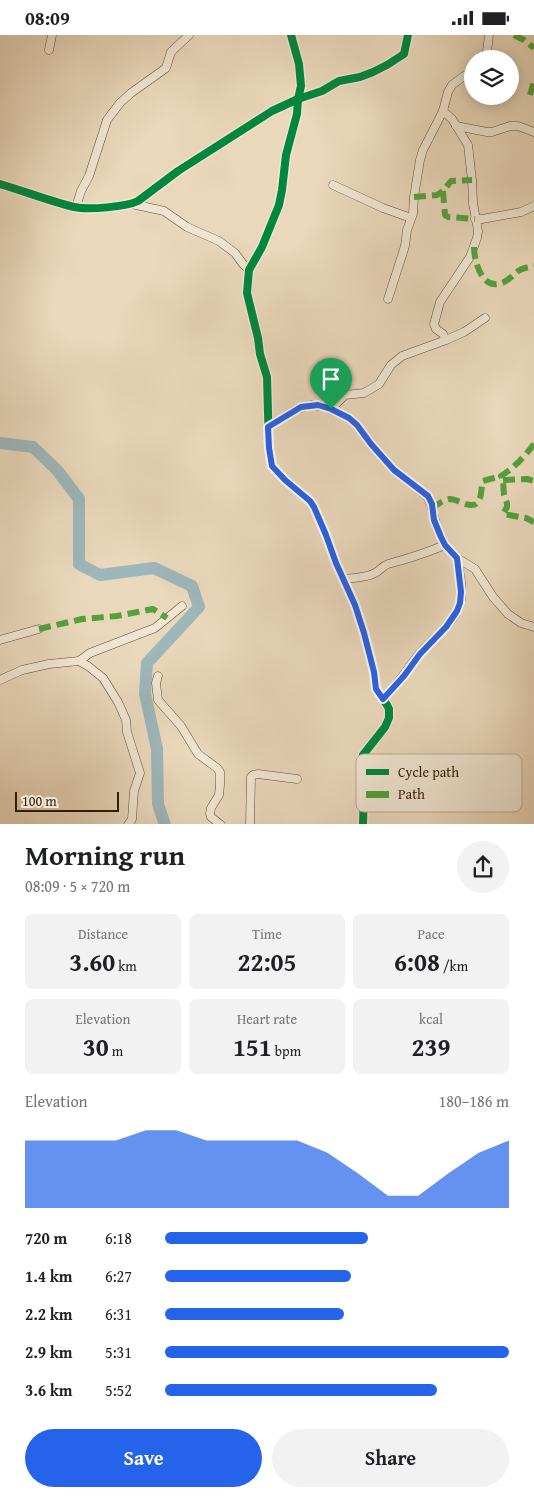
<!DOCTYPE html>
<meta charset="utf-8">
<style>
:root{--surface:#fff;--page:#f2f2f2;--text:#202124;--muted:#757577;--accent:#2563eb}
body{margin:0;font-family:"Gentium Book Plus",serif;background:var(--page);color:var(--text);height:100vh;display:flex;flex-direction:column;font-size:19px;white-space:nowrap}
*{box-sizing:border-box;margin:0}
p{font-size:16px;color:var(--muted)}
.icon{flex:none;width:28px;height:28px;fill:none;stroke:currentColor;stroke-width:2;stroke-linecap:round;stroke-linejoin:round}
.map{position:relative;height:789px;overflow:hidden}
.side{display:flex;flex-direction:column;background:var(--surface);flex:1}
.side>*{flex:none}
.controls{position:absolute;left:464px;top:15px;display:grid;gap:10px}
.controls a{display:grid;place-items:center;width:55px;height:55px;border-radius:50%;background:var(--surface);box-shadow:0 2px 12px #0003;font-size:25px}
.scale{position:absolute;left:15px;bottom:12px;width:104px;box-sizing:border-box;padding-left:5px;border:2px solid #351d07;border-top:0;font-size:14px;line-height:18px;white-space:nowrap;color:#351d07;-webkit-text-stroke:4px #f1e6d3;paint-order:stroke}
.pin{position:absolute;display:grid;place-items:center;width:42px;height:42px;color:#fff;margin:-51px -21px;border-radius:50% 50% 50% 0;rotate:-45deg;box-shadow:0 0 5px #0007}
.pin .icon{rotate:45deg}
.round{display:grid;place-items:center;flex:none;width:52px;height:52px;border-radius:26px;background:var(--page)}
.overview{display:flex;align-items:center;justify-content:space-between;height:85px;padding:0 25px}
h1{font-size:28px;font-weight:600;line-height:38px}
.stats{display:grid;grid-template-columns:repeat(3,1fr);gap:8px;height:85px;padding:5px 25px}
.stats div{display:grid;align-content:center;border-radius:8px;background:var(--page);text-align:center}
.stats b{font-size:25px;font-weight:600}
.stats small{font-size:14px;font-weight:400}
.stats p{font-size:14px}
.chart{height:140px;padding:10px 25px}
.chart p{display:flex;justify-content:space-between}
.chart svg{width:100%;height:90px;margin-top:5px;fill:var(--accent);opacity:.7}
.cta{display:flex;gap:10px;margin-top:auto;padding:10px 25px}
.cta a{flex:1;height:58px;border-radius:30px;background:var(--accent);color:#fff;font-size:20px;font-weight:600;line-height:58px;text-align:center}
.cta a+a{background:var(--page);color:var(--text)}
ul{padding:0 25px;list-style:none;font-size:16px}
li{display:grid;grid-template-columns:80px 60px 1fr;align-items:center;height:38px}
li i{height:12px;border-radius:6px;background:var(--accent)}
.status{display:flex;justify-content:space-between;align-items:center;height:35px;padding:0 25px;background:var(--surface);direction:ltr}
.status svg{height:14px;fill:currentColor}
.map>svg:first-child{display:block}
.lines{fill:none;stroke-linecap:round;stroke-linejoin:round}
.river{stroke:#9db7bb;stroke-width:12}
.minor-casing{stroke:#624c34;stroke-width:9}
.minor{stroke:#f1e6d3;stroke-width:8}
.quiet{stroke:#53a23d;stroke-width:6;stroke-dasharray:12 6;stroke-linecap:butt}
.cycleway-casing{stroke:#f1e6d3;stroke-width:11}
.cycleway{stroke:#00873e;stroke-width:8}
.route-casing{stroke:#fff;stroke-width:10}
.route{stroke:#2563eb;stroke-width:6}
.key{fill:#f1e6d3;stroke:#b9aa96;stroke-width:1}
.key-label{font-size:14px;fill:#351d07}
</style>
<div class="status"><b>08:09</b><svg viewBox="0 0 49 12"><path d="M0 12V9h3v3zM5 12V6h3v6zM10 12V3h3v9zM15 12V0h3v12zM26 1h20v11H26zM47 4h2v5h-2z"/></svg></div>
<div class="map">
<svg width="534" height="790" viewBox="0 0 534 790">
<rect width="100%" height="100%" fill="#ead8bc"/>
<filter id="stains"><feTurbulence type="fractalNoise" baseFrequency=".004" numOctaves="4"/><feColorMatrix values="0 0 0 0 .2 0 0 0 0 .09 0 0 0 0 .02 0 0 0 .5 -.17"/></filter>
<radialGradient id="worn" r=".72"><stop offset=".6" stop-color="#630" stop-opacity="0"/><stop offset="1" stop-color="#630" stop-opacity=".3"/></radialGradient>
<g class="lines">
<path class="river" d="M0 408 33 412 57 435 79 464V529L100 540 154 533 192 551 199 572 147 628 145 659 157 714 158 769 165 790"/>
<g class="minor-casing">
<g id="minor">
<path d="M291 0 299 29 301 51 298 64 297 79 286 120 282 155 279 170 262 212 249 235 247 258 258 303 260 319 267 342 269 413 272 431 285 445 310 466 314 472 326 500 336 528 355 570 364 598 374 637 376 654 387 670 389 674V683L385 692 363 720 362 726 364 750 363 790"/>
<path d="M49 15 52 0"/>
<path d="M486 24 489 0"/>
<path d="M443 76 452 84 468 110 472 145 473 168 478 196 477 203 470 222 440 267 434 289 436 294 443 299 446 305"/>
<path d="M456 91 487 97H492L510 91H518L534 97"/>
<path d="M0 149C24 156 49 166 74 172 88 175 126 172 138 166L178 136 272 76 298 64 322 56 339 46 360 42 373 37 387 30 404 19 408 0"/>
<path d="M333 150 383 173 411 183"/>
<path d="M132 169 164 176 187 192 219 206 235 218 243 229 249 235"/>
<path d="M76 172 81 156 89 141 107 85 120 68 131 58 166 33 171 17 189 0"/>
<path d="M475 184H482L521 177 534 171"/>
<path d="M388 264 405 211 407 195 413 179 414 162 420 125 423 115 443 76 448 57 452 50 464 41H472"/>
<path d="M331 374 345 360 364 358 379 349 391 330 402 321 446 305 464 297 485 283"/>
<path d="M268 392 295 375 311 370 325 372 349 383 357 390 371 409 394 435 427 461 431 469 437 493 445 510 457 523 475 534 493 562 508 579 521 588 534 592"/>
<path d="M343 544C353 543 366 543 375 538 380 536 382 531 388 529 407 524 426 518 445 510"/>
<path d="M0 605 39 594"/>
<path d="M79 626 88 631 103 643 118 667 126 685 127 697 140 738 134 756 132 784 128 790"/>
<path d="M158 641 156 648 158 665 181 691 198 719 217 733 220 737V750L219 760 211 773 210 779 211 782 221 790"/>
<path d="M0 645 22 635 49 629 79 626 90 618 155 593 182 571"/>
<path d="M383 664C398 649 407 635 419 619 433 603 454 589 460 569 464 554 459 537 457 523"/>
<path d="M250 790 251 742 253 740 258 739 297 744"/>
</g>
</g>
<use href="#minor" class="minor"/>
<g class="quiet">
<path d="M514 0 524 5 534 13"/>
<path d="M530 60 534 46"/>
<path d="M443 156 445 180 448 182 475 184"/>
<path d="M414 162 437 160 443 156 451 146 472 145"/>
<path d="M474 212C474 226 482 256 502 248 508 246 513 240 518 236 523 233 529 232 534 231"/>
<path d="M534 409C524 422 515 432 501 441L503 445 504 460 507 468V472L503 479 526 483 534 487"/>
<path d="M503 445 527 444 534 446"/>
<path d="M432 473C437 470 443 465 450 464 458 464 474 477 479 465 482 460 481 451 483 446L501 441"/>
<path d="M39 594 82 584 117 581 153 574 167 583"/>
</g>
<g class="cycleway-casing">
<g id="cycleway">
<path d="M291 0 299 29 301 51 298 64 297 79 286 120 282 155 279 170 262 212 249 235 247 258 258 303 260 319 267 342 269 413 272 431 285 445 310 466 314 472 326 500 336 528 355 570 364 598 374 637 376 654 387 670 389 674V683L385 692 363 720 362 726 364 750 363 790"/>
<path d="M0 149C24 156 49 166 74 172 88 175 126 172 138 166L178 136 272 76 298 64 322 56 339 46 360 42 373 37 387 30 404 19 408 0"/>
</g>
</g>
<use href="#cycleway" class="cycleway"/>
</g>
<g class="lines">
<g class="route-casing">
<path id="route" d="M318 370 331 374 349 383 357 390 371 409 394 435 428 461 432 469 434 485 441 502 445 510 457 523 461 557 460 568 457 576 446 592 420 619 404 641 383 664 376 654 374 637 364 598 355 570 336 528 326 500 314 472 310 466 285 445 272 431 269 413 268 392 301 372Z"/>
</g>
<use href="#route" class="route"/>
</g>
<rect x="356" y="719" width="166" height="58" rx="8" class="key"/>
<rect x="366" y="734" width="23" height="6" fill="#00873e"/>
<rect x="366" y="756" width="23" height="7" fill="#53a23d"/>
<g class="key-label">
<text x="398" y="742">Cycle path</text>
<text x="398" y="764">Path</text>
</g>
<rect width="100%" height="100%" filter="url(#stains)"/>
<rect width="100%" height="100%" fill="url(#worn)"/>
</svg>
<div class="controls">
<a><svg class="icon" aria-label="layers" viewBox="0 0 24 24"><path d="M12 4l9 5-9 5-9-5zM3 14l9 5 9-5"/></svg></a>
</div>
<div class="scale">100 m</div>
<div class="pin" style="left:331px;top:374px;background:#1e9e55"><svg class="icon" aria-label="arrive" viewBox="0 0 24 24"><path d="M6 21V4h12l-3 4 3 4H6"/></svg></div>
</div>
<section class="side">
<div class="overview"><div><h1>Morning run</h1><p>08:09 · 5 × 720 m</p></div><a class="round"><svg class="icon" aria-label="share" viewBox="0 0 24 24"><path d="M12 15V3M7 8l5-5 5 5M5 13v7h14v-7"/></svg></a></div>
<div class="stats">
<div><p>Distance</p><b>3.60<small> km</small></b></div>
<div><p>Time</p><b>22:05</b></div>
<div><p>Pace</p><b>6:08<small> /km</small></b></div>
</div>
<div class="stats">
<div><p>Elevation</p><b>30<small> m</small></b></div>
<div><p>Heart rate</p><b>151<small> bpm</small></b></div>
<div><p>kcal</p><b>239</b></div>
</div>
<div class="chart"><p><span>Elevation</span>180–186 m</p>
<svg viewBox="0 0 160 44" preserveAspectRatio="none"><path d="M0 44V11L10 11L20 11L30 11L40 6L50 6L60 11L70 11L80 11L90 11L100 17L110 27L120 38L130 38L140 27L150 17L160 11V44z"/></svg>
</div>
<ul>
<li><b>720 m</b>6:18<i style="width:59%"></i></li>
<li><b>1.4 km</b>6:27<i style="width:54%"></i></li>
<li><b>2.2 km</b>6:31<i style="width:52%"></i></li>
<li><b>2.9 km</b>5:31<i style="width:100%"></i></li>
<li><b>3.6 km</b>5:52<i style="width:79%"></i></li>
</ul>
<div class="cta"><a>Save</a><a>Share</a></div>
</section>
